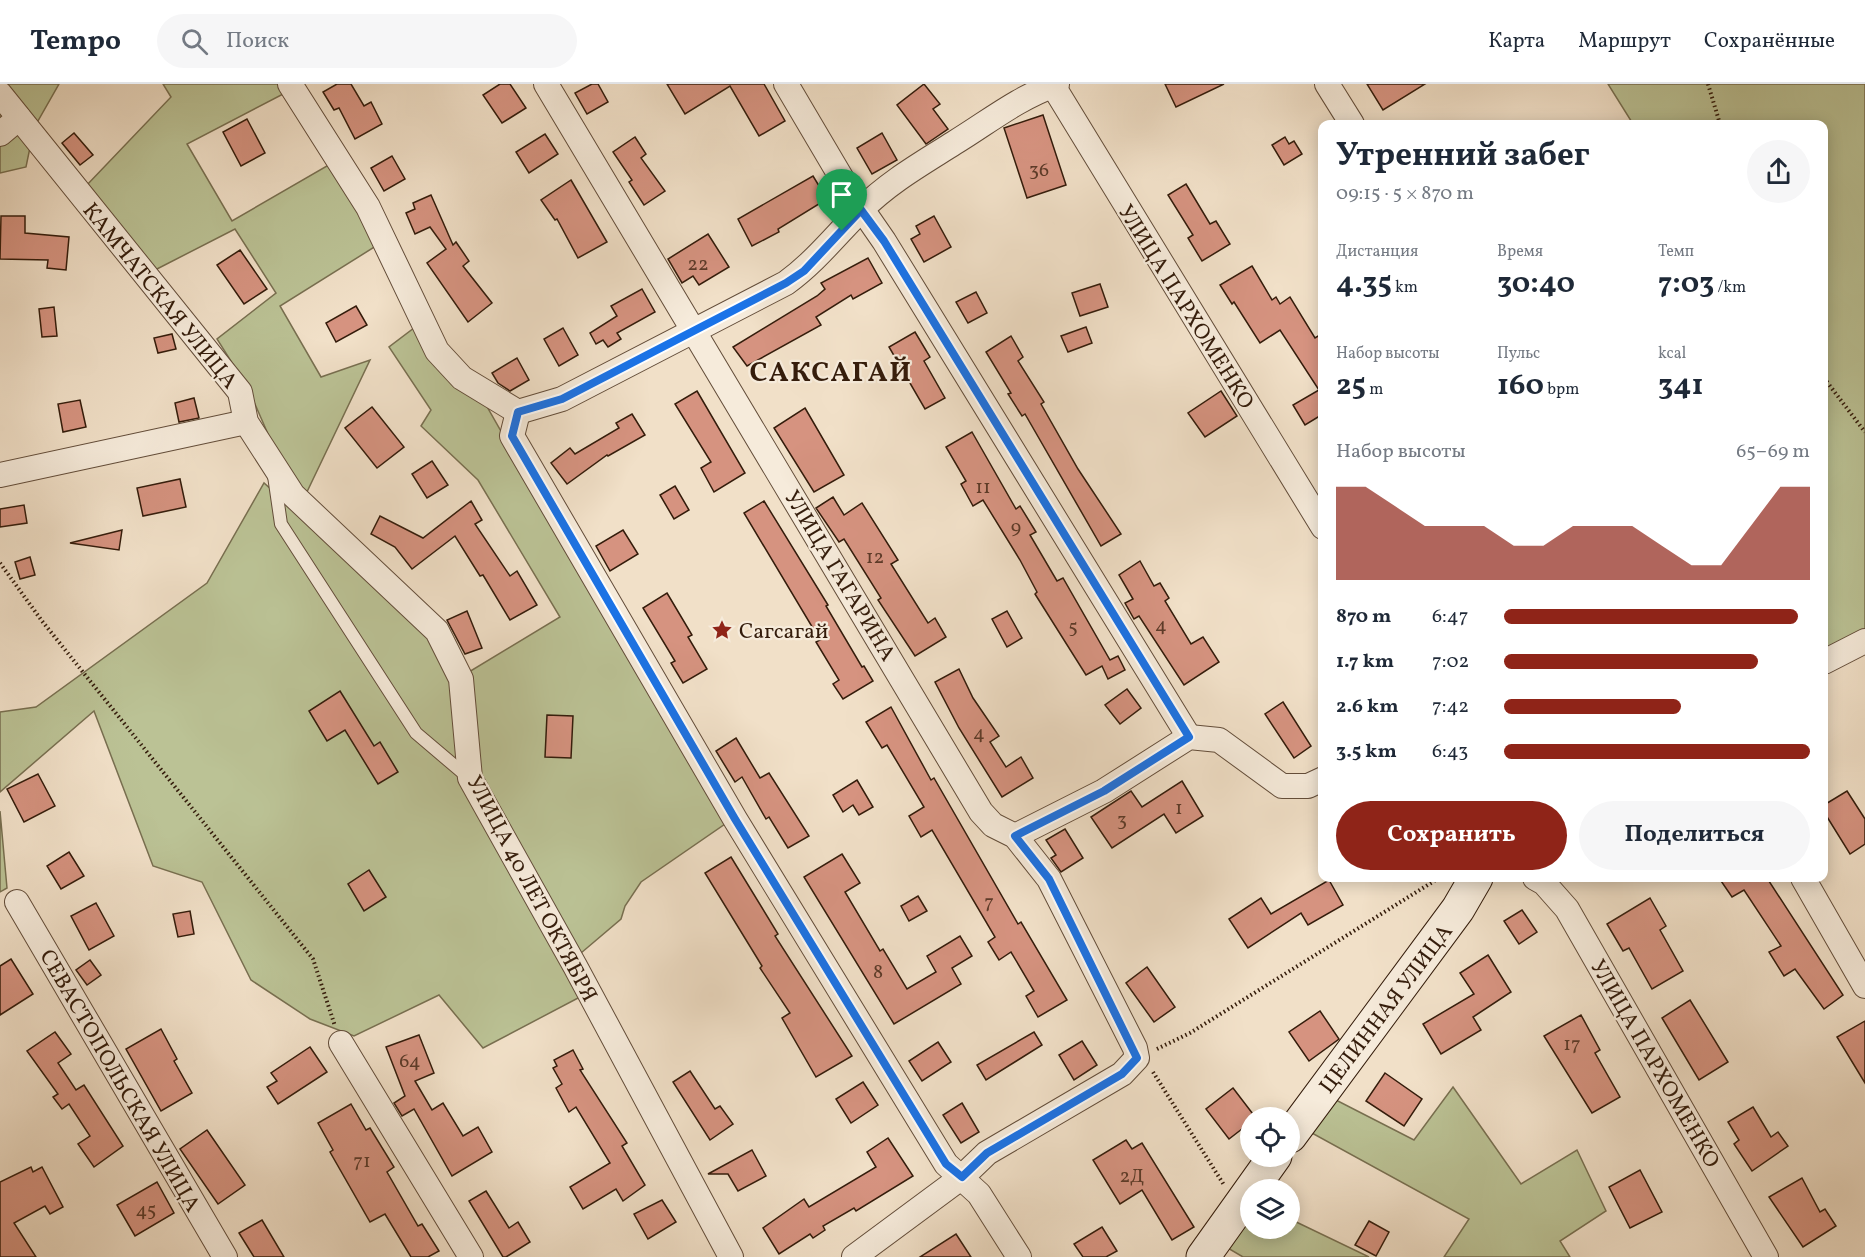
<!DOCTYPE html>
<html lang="ru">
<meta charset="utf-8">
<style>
:root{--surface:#fff;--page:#f6f6f7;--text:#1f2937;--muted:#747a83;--line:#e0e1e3;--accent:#8f2418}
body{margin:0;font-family:Vollkorn,serif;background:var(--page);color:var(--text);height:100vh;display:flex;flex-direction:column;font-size:22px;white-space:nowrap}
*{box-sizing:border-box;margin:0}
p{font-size:20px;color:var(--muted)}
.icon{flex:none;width:33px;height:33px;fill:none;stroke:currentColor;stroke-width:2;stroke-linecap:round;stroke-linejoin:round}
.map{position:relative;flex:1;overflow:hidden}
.drawer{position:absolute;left:1318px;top:36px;width:510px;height:762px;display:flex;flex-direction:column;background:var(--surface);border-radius:12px;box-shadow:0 3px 15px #0003}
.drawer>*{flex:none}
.buttons{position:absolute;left:1240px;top:1023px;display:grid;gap:12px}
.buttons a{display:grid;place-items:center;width:60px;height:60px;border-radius:50%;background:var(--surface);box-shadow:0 3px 15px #0003;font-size:30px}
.pin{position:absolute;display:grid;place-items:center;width:51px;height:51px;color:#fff;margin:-62px -26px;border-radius:50% 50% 50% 0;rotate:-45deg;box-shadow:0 0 6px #0007}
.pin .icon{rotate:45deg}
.round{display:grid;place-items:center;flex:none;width:63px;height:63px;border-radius:32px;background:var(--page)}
.overview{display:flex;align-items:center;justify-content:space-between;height:102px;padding:0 18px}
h1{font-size:33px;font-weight:700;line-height:45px}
.metrics{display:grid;grid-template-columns:repeat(3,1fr);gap:9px;height:102px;padding:6px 18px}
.metrics div{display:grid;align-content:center}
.metrics b{font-size:30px;font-weight:700}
.metrics small{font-size:16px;font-weight:400}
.metrics p{font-size:16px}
.chart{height:168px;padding:12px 18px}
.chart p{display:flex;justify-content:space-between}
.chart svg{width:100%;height:108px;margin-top:6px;fill:var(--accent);opacity:.7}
.action{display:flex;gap:12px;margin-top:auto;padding:12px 18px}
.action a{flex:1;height:69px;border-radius:36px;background:var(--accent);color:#fff;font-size:24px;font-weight:700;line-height:69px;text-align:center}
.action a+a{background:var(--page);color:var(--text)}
ul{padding:0 18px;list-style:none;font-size:20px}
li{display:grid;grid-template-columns:96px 72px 1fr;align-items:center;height:45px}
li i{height:15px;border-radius:8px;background:var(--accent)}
header{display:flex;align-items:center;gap:36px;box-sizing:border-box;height:84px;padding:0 30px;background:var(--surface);border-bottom:2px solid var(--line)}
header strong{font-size:28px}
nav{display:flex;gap:33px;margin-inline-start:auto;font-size:21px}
.search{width:420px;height:54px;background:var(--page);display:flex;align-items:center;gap:15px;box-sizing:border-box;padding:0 21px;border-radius:33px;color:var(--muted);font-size:22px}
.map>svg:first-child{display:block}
.green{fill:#bbc295;stroke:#786f50;stroke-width:1.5}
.building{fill:#d69380;stroke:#341c0b;stroke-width:1.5}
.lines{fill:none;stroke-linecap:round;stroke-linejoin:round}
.lane-casing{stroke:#634d3a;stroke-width:14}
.street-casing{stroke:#634d3a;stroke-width:26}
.secondary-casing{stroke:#341c0b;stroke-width:35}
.path{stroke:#341c0b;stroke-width:4;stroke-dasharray:1.5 3;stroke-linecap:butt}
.lane{stroke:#f6ebdb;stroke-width:12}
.street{stroke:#f6ebdb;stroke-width:24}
.secondary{stroke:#f6ebdb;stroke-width:33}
.route-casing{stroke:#fff;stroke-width:12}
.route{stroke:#1a73e8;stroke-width:8}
.labels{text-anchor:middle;stroke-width:4.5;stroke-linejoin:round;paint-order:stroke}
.number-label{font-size:20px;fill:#5c3a28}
.street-label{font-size:22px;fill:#341c0b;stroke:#f6ebdb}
.poi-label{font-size:22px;fill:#341c0b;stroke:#f6ebdb;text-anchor:start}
.district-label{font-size:28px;font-weight:bold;letter-spacing:1.5px;fill:#341c0b;stroke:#f6ebdb}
</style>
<header>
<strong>Tempo</strong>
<div class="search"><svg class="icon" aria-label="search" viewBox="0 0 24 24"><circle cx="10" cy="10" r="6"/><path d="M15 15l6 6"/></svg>Поиск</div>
<nav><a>Карта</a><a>Маршрут</a><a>Сохранённые</a></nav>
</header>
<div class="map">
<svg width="1865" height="1173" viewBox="0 0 1865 1173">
<rect width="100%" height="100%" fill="#f1e0c8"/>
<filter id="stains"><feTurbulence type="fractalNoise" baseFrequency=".00333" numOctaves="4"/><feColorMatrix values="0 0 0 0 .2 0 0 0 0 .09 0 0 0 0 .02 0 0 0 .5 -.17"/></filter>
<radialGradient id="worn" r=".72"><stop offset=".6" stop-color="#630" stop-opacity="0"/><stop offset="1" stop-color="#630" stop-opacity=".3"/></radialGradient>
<g class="green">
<path d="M0 0H59L34 44 26 83 0 89Z"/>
<path d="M163 0H284L289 7 187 60 232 137 332 79 376 162 280 222 321 293 370 276 305 412 278 373 248 304 217 255 276 209 235 145 155 186 85 103 171 13Z"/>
<path d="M1608 0H1865V568L1824 588V40H1633Z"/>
<path d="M414 244 486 321 725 740 641 798 625 822 621 835 581 869 580 913 483 964 439 911 354 952 310 935 251 896 202 798 153 782 94 627 0 708V628L36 623 207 499 264 399 402 522 464 591 560 533 478 396 421 342 431 326 389 263Z"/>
<path d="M0 727 7 804 0 808Z"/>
<path d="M1453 1003 1521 1100 1577 1066 1606 1127 1560 1157 1570 1173H1444L1469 1135 1310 1048 1334 1015 1414 1056Z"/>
<path d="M1251 1126V1144H1290V1135L1369 1173H1243L1226 1163Z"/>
</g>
<g class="building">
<path d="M337 0H351L364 22 371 18 382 40 355 55 339 24 334 26 323 8Z"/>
<path d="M500 0H510L526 24 502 39 483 11Z"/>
<path d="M592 0H598L608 18 587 30 575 9Z"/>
<path d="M667 0H764L785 37 759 52 730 2 685 30Z"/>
<path d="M924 0 940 20 933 25 948 45 926 60 897 21Z"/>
<path d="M1165 0H1224L1176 23Z"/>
<path d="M1367 0H1425L1383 26Z"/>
<path d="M1043 31 1066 101 1027 114 1004 44Z"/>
<path d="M247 35 265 69 241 82 223 48Z"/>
<path d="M74 49 93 71 80 81 62 59Z"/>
<path d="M882 49 897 76 872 90 857 64Z"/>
<path d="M545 50 558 70 529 89 516 68Z"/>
<path d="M635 53 646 70 641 74 665 107 644 121 629 98 632 96 613 68Z"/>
<path d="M1285 53 1289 60 1294 57 1302 70 1284 81 1272 61Z"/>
<path d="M392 72 405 95 384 107 371 84Z"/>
<path d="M813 92 827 115 778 145 779 148 752 162 738 135Z"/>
<path d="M571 96 607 158 578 174 557 135 555 136 541 116Z"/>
<path d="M1186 100 1210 140 1216 137 1230 160 1202 177 1188 154 1193 151 1168 111Z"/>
<path d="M431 111 453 161 456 158 469 177 463 182 492 219 468 238 427 179 446 165 430 143 415 150 406 129 415 125 413 119Z"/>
<path d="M1 132H25V149L69 153 66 186 47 184 48 176 0 175Z"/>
<path d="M934 132 951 163 924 178 911 155 920 150 916 142Z"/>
<path d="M708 150 729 183 699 201 693 192 682 199 668 175Z"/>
<path d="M240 166 267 205 244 220 217 181Z"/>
<path d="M868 174 882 199 853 215 851 211 816 233 821 241 747 282 733 263 817 212 825 205 821 199Z"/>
<path d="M1252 182 1272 216 1276 213 1280 220 1290 213 1315 254 1323 249V330L1305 341 1293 321 1319 306 1280 246 1260 259 1234 218 1232 220 1220 201Z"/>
<path d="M1100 200 1108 223 1080 232 1072 209Z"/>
<path d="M642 205 655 228 617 249 621 255 608 263 603 256 596 260 590 249 617 232 611 222Z"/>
<path d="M976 208 987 229 968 239 956 218Z"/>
<path d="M356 222 367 241 336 258 326 239Z"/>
<path d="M54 223 57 252 42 253 39 225Z"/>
<path d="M1086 243 1092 259 1068 268 1061 252Z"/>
<path d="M563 244 578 271 559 282 544 255Z"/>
<path d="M915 248 930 273 924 277 945 314 925 325 889 263Z"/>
<path d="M172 250 176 265 158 269 154 254Z"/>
<path d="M1011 252 1023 273 1018 277 1044 318 1041 320 1078 385 1121 450 1101 462 1025 330 1022 332 1008 310 1011 309 986 268Z"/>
<path d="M517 274 529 296 510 307 498 299 492 289Z"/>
<path d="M697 307 745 389 714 408 701 384 711 378 675 320Z"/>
<path d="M1221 307 1237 332 1205 353 1188 329Z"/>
<path d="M194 314 199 334 179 338 175 319Z"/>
<path d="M80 316 86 343 63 348 58 320Z"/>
<path d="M372 323 404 363 377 384 345 344Z"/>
<path d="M805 324 844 391 814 408 774 344Z"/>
<path d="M632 330 645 351 608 372 607 371 567 400 551 379 570 364 575 370 619 344 616 339Z"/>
<path d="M972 348 1016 425 1020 422 1036 448 1030 451 1057 497 1063 494 1110 576 1118 572 1125 586 1108 595 1102 582 1086 591 1035 510 1037 508 1020 476 983 416 973 422 961 400 966 397 946 363Z"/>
<path d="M432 377 448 401 427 414 412 390Z"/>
<path d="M180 395 186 423 143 432 137 404Z"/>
<path d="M675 402 689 426 674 435 660 411Z"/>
<path d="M833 413 844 431 862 419 898 476 891 480 928 539 935 534 946 553 915 572 878 516 881 514 844 455 839 458 816 424Z"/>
<path d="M471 417 482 436 475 440 510 492 517 487 537 521 510 536 483 491 480 492 455 452 412 485 395 463 371 450 380 432 423 454Z"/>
<path d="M764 417 828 521 826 522 862 583 864 582 873 597 843 615 833 600 839 596 816 558 820 556 744 429Z"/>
<path d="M24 421 27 439 0 443V425Z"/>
<path d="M122 446 119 466 70 459Z"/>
<path d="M623 446 638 470 610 487 596 462Z"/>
<path d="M30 473 35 491 20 495 15 478Z"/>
<path d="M1140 477 1154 502 1160 499 1169 514 1165 517 1191 560 1203 553 1219 578 1184 601 1139 532 1134 535 1125 519 1133 515 1119 491Z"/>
<path d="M667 509 692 551 688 553 707 585 683 599 671 579 675 577 643 524Z"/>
<path d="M467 527 482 564 465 570 447 536Z"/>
<path d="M1007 527 1022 554 1007 563 992 535Z"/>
<path d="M959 585 973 614 999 652 990 658 1006 683 1021 673 1033 694 1002 713 959 644 935 598Z"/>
<path d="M1127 605 1141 624 1120 640 1105 621Z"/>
<path d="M340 607 374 662 380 658 398 688 378 700 345 646 327 657 309 627Z"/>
<path d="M1283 618 1311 662 1294 674 1265 630Z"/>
<path d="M891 623 931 696 934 694 1018 840 1021 838 1067 916 1038 933 1026 912 1034 907 1011 868 999 876 988 858 995 853 932 746 921 753 909 732 924 723 887 661 882 664 866 638Z"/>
<path d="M547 631 573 632 571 674 545 673Z"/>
<path d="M736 654 760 694 769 689 809 752 788 764 769 733 766 735 742 693 735 698 716 667Z"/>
<path d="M38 690 55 722 24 738 7 705Z"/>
<path d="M857 696 873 723 859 731 853 721 843 728 833 711Z"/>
<path d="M1182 697 1203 732 1176 749 1164 730 1112 764 1091 733 1131 707 1142 723Z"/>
<path d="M1847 707 1865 735V760L1850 770 1824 728V721Z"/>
<path d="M1065 745 1083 774 1061 788 1051 774 1056 771 1046 756Z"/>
<path d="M69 768 84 792 61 805 47 782Z"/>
<path d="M842 770 860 799 845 808 880 867 883 865 907 905 936 888 927 872 960 852 972 872 952 884 961 900 894 940 804 793Z"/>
<path d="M731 773 778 850 775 852 852 972 816 993 782 934 790 929 760 884 762 882 705 789Z"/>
<path d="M369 786 386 813 364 827 348 800Z"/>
<path d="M1719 794H1767L1843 911 1824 925 1795 885 1784 892 1769 868 1781 862 1744 806 1732 813Z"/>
<path d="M1329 796 1343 821 1308 841 1301 829 1248 864 1229 835 1261 814 1271 830Z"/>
<path d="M918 812 927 827 909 837 901 822Z"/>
<path d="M1650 814 1666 842 1660 846 1683 887 1652 905 1629 864 1623 867 1607 840Z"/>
<path d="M96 819 114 852 89 866 71 832Z"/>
<path d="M1522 826 1537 848 1519 860 1504 837Z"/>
<path d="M190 827 194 850 178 853 173 830Z"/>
<path d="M1488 871 1511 908 1473 933 1481 946 1441 970 1423 940 1474 910 1460 889Z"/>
<path d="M11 875 33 910 0 931V882Z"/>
<path d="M90 876 101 891 87 901 76 886Z"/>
<path d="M1147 883 1175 923 1154 938 1126 899Z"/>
<path d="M1690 916 1728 978 1699 996 1662 934Z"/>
<path d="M1320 927 1339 955 1309 977 1289 948Z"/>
<path d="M1581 931 1600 966 1595 969 1620 1013 1592 1029 1544 952Z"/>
<path d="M1865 937V999L1837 953Z"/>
<path d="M161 945 177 975 174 977 192 1009 161 1027 126 965Z"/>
<path d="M55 948 71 970 58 979 76 1006 84 1001 123 1062 94 1083 78 1060 90 1052 69 1020 62 1025 53 1013 58 1010 27 967Z"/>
<path d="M1034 948 1042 961 986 996 977 981Z"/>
<path d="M419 951 434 989 415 997 432 1026 443 1019 463 1052 478 1043 492 1068 452 1092 414 1025 402 1032 394 1019 405 1012 386 963Z"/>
<path d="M1082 957 1097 981 1074 996 1059 971Z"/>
<path d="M938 958 951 978 922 997 909 977Z"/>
<path d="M310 963 327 988 278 1020 267 1003 277 997 271 989Z"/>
<path d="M573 966 583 985 580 986 627 1059 622 1062 645 1101 623 1117 616 1105 583 1125 570 1103 610 1079 576 1023 569 1028 556 1004 562 1000 553 984 557 982 554 976Z"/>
<path d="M690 987 715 1025 720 1022 733 1040 710 1056 673 998Z"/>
<path d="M1385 989 1422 1015 1404 1042 1366 1017Z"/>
<path d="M863 998 878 1021 851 1039 836 1015Z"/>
<path d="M1233 1004 1256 1034H1251V1038L1229 1055 1206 1025Z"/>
<path d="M962 1019 979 1048 961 1059 943 1031Z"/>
<path d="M351 1020 366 1046 370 1044 394 1083 387 1088 418 1142 422 1140 439 1167 428 1173H411L385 1130 370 1138 330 1068 333 1066 318 1039Z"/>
<path d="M1753 1023 1771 1053 1778 1048 1788 1062 1752 1087 1734 1060 1739 1056 1728 1038Z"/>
<path d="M207 1046 245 1101 218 1120 180 1065Z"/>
<path d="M888 1054 913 1092 856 1127 854 1124 823 1142 825 1146 813 1154 810 1150 779 1170 763 1144 804 1115 809 1123 876 1083 867 1068Z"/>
<path d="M1126 1056 1132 1065 1142 1059 1194 1143 1172 1156 1142 1106 1120 1120 1093 1076Z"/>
<path d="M752 1066 766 1092 738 1107 728 1090H708Z"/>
<path d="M31 1083 33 1088 42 1083 63 1123 50 1130 45 1122 14 1139 36 1173H0V1098Z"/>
<path d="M1640 1086 1662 1128 1630 1144 1609 1103Z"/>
<path d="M1802 1094 1820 1128 1825 1125 1836 1142 1803 1163 1769 1113Z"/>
<path d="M157 1098 174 1129 135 1152 117 1121Z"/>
<path d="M486 1107 509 1144 518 1138 530 1158 506 1173H503L469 1117Z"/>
<path d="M662 1116 676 1138 648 1155 634 1130Z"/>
<path d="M262 1136 284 1173H254L239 1149Z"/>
<path d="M1369 1137 1389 1148 1376 1172 1355 1161Z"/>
<path d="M1102 1143 1117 1167 1106 1173H1083L1074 1160Z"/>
<path d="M956 1150 971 1173H920Z"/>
</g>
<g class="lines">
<g class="lane-casing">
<path id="lane" d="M274 392 281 440 416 649 469 694"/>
</g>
<g class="street-casing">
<g id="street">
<path d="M290 0 368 123 437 267 462 294 518 328"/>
<path d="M546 0 981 728 993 741 1015 752 1049 795 1135 964 1137 974 1122 990 987 1069 962 1093 854 1173"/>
<path d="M786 0 848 105 884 157 1189 653"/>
<path d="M1052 0 1323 443"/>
<path d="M1327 0 1352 40"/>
<path d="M0 10 240 308 246 338 293 411 437 547 461 595 470 694 575 882 731 1173"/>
<path d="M0 50 19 34"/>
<path d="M518 328 512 352 735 735 946 1080 979 1110 1019 1173"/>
<path d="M518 328 562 315 786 199C815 178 836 151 861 126 889 98 921 80 954 59 990 37 1016 15 1057 0"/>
<path d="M0 391 246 338"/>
<path d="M1824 578 1865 557"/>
<path d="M1015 752 1104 707 1189 653 1219 656 1282 702H1308L1323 695"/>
<path d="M1535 794 1544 799 1567 825 1766 1173"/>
<path d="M1803 794 1865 902"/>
<path d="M17 818 225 1173"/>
<path d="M341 959 471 1173"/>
</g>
</g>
<g class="secondary-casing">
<g id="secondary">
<path d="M1290 1052 1458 825 1476 794"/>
<path d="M1203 1173 1275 1072"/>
</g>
</g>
<g class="path">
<path d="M1708 0 1720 40"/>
<path d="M1824 294 1865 348"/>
<path d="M0 479 42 537 313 875 335 942"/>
<path d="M1157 965 1190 949 1439 794"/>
<path d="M1153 988 1224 1101"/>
</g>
<use href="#lane" class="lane"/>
<use href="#street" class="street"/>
<use href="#secondary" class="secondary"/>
</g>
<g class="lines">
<g class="route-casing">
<path id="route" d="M861 126 884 157 1189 653 1104 707 1015 752 1049 795 1137 974 1122 990 987 1069 962 1093 946 1080 735 735 512 352 518 328 562 315 786 199 804 187Z"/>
</g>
<use href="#route" class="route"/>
</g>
<defs>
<g id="sight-bare" transform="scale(1.62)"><path d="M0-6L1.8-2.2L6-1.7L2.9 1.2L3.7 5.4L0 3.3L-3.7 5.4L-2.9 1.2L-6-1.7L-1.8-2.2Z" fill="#8f2418" stroke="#f6ebdb" stroke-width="2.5" paint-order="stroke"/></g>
</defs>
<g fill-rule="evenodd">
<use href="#sight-bare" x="722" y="546"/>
</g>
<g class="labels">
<g class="number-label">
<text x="1039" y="92">36</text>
<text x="698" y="186">22</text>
<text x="983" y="409">11</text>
<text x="1016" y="449">9</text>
<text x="875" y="479">12</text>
<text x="1161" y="547">4</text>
<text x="1073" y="549">5</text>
<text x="979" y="655">4</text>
<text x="1179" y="730">1</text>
<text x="1122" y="742">3</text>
<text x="989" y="824">7</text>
<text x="878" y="894">8</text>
<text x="1572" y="966">17</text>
<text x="410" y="983">64</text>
<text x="362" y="1083">71</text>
<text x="1132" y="1098">2Д</text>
<text x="146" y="1132">45</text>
</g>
<g class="street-label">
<text transform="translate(161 211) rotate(51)" y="8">КАМЧАТСКАЯ УЛИЦА</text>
<text transform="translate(1187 222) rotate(58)" y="8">УЛИЦА ПАРХОМЕНКО</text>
<text transform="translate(841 491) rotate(59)" y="8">УЛИЦА ГАГАРИНА</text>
<text transform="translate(533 804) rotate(62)" y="8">УЛИЦА 40 ЛЕТ ОКТЯБРЯ</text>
<text transform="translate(1385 924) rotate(-53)" y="8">ЦЕЛИННАЯ УЛИЦА</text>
<text transform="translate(1656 979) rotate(60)" y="8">УЛИЦА ПАРХОМЕНКО</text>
<text transform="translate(121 996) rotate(60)" y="8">СЕВАСТОПОЛЬСКАЯ УЛИЦА</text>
</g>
<g class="poi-label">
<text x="739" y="554">Сагсагай</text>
</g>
<g class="district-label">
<text x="831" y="297">САКСАГАЙ</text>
</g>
</g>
<rect width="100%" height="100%" filter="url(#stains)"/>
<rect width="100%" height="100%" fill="url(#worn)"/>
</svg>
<div class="buttons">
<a><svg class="icon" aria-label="locate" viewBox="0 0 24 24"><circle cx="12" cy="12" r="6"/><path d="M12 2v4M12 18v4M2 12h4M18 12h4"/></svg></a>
<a><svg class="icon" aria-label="layers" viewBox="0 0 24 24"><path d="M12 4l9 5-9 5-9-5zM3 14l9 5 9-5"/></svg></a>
</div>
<div class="pin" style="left:842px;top:147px;background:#1e9e55"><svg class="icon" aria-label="arrive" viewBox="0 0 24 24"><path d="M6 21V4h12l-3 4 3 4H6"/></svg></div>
<section class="drawer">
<div class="overview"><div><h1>Утренний забег</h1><p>09:15 · 5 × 870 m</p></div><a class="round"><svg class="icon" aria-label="share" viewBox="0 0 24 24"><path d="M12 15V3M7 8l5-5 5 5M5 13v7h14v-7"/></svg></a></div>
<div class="metrics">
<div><p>Дистанция</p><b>4.35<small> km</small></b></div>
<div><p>Время</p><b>30:40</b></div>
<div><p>Темп</p><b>7:03<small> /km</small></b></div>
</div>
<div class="metrics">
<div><p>Набор высоты</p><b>25<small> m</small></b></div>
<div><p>Пульс</p><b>160<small> bpm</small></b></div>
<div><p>kcal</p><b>341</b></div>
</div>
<div class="chart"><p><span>Набор высоты</span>65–69 m</p>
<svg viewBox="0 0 160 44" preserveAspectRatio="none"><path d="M0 44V6L10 6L20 14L30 22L40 22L50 22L60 30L70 30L80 22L90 22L100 22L110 30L120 38L130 38L140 22L150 6L160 6V44z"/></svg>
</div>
<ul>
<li><b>870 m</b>6:47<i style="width:96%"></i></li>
<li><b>1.7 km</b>7:02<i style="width:83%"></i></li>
<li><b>2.6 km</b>7:42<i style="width:58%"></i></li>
<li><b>3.5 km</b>6:43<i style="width:100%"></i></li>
</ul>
<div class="action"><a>Сохранить</a><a>Поделиться</a></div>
</section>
</div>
